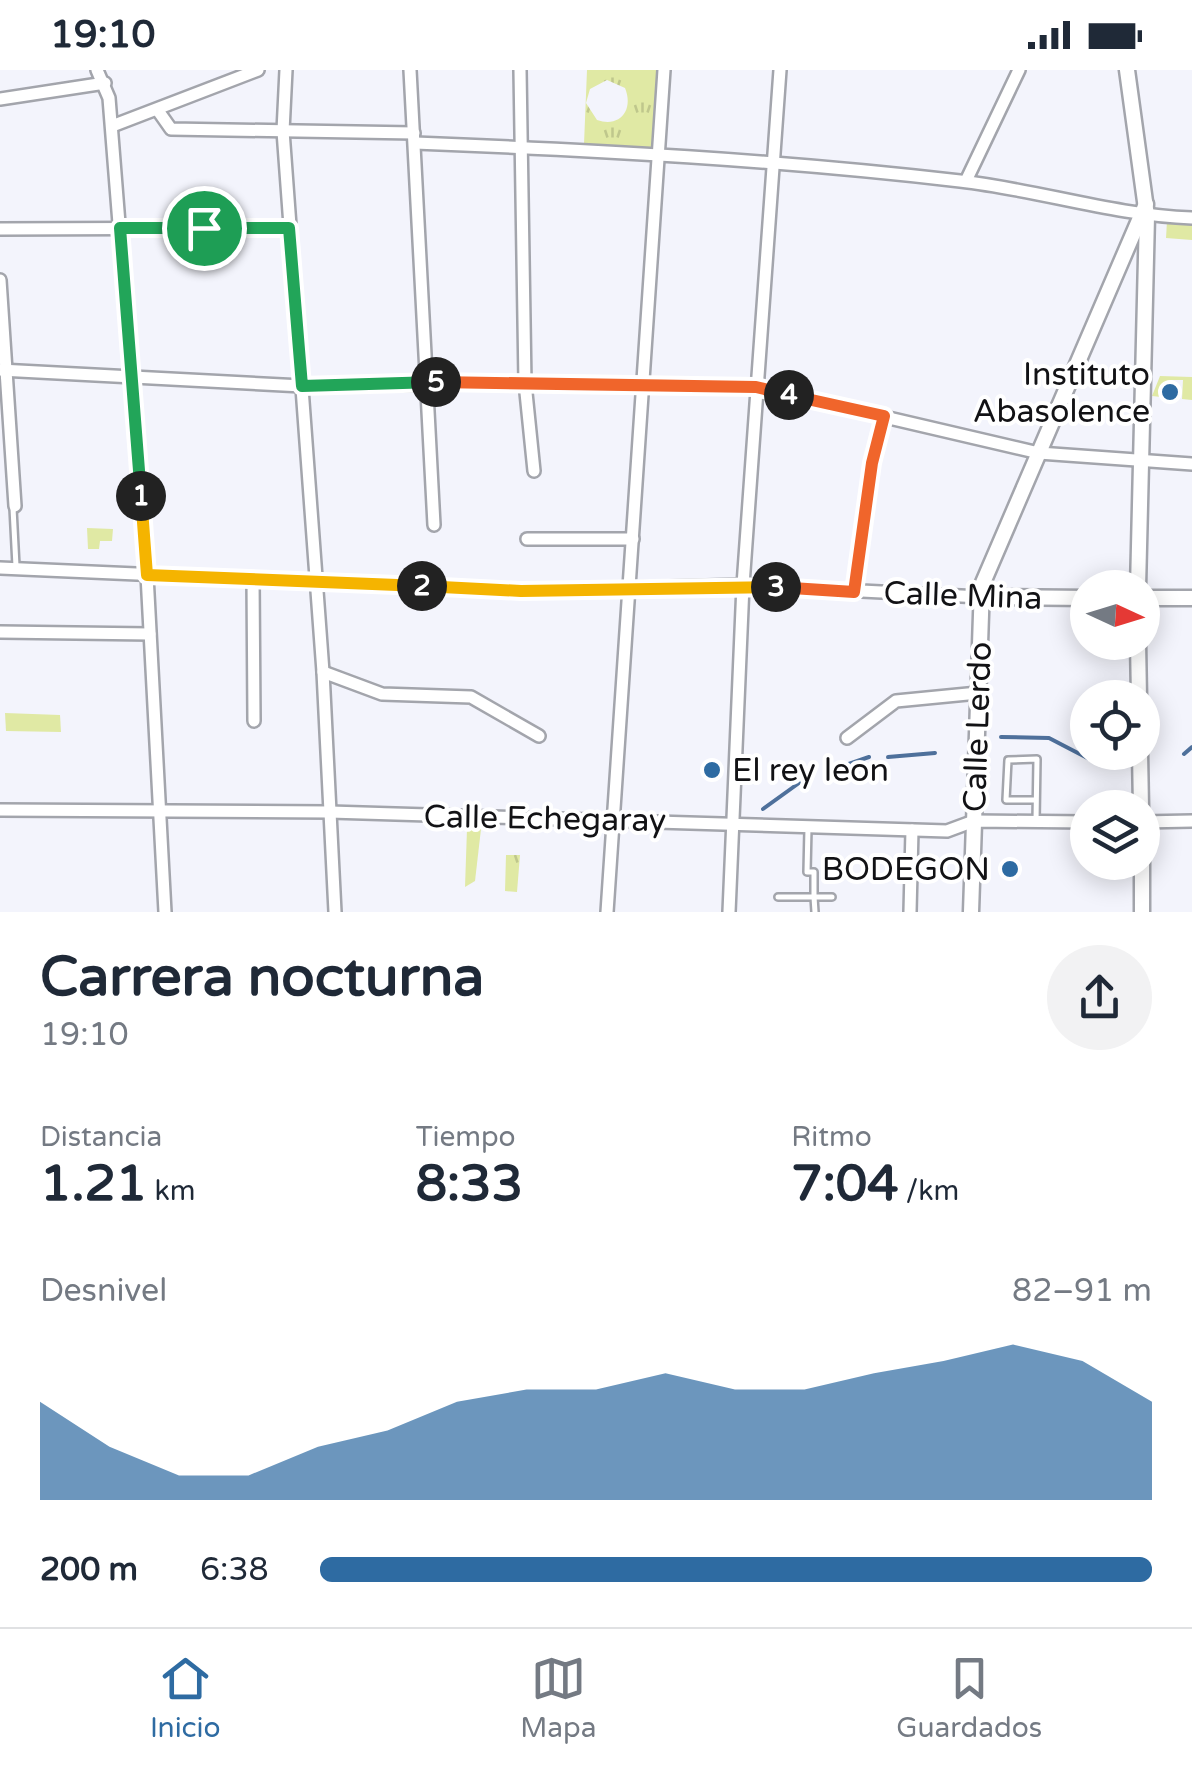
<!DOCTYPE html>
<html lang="es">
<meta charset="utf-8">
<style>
:root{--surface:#fff;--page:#f2f2f3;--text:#1f2937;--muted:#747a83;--line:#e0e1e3;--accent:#2e6ba2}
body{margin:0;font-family:"Varela Round",sans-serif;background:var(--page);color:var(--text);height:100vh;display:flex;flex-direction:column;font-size:38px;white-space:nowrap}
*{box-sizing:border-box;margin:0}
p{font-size:32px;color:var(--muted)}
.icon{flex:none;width:55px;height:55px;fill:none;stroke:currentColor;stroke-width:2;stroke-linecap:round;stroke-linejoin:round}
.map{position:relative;height:842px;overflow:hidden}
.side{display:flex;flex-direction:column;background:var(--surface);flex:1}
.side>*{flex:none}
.needle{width:65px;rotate:94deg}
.tools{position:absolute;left:1070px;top:500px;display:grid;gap:20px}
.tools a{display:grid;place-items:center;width:90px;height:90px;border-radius:50%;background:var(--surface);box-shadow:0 5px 25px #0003;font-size:50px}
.pin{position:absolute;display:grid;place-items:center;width:85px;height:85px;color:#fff;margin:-42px;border:5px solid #fff;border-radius:50%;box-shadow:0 2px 10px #0007}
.km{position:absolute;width:50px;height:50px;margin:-25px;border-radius:50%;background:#222;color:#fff;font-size:28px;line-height:50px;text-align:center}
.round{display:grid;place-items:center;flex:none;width:105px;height:105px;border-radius:52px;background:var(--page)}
.summary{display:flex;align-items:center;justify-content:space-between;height:170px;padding:0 40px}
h1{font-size:55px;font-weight:700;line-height:75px}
.figures{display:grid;grid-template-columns:repeat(3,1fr);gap:15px;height:170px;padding:10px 40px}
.figures div{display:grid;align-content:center}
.figures b{font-size:50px;font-weight:700}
.figures small{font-size:28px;font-weight:400}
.figures p{font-size:28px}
.chart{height:280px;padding:20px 40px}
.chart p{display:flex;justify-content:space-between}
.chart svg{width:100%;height:180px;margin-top:10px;fill:var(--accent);opacity:.7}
ul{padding:0 40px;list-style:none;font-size:32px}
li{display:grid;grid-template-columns:160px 120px 1fr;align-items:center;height:75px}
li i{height:25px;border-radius:12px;background:var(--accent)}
.status{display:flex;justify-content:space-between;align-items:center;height:70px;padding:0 50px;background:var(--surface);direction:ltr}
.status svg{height:28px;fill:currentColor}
.tab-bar{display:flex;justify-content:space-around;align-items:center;height:140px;border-top:2px solid var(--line);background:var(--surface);font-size:28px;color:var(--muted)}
.tab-bar a{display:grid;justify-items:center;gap:5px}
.tab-bar .selected{color:var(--accent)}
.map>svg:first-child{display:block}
.grass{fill:url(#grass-tufts);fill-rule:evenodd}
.garden{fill:#e0e9a4}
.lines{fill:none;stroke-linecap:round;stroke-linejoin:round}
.stream{stroke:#4e709b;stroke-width:4}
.service-casing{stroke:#a3a5ac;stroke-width:10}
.pedestrian-casing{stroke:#a3a5ac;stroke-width:14}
.minor-casing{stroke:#a3a5ac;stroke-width:16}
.tertiary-casing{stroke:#a3a5ac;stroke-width:19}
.service{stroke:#fff;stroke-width:5}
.pedestrian{stroke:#fff;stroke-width:9}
.minor{stroke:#fff;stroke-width:11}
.tertiary{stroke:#fff;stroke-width:14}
.split-1-casing{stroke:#fff;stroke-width:20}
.split-2-casing{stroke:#fff;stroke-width:20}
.split-3-casing{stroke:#fff;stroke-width:20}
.split-4-casing{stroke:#fff;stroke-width:20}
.split-5-casing{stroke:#fff;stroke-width:20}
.split-6-casing{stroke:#fff;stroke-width:20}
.split-1{stroke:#22a559;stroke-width:12}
.split-2{stroke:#f5b400;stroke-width:12}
.split-3{stroke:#f5b400;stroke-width:12}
.split-4{stroke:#f0652b;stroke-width:12}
.split-5{stroke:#f0652b;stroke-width:12}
.split-6{stroke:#22a559;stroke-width:12}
.poi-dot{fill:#2e6ba2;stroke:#fff;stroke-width:4}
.labels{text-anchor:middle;stroke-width:8;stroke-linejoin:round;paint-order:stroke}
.poi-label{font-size:32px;fill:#121215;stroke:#fff;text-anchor:end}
.street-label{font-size:32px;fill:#121215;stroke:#fff}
</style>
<div class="status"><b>19:10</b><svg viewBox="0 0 49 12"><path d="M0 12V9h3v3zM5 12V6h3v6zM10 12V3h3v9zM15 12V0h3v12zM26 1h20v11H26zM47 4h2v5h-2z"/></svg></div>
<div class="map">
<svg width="1192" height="842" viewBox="0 0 1192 842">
<defs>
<pattern id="grass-tufts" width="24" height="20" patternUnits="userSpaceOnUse" patternTransform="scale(2.5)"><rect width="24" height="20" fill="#e0e9a4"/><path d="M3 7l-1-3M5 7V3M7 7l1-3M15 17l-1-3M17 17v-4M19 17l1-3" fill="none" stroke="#bfc78c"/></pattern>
</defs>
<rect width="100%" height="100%" fill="#f3f4fc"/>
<g class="grass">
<path d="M587 0H659L656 78 584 74ZM607 10 625 18C634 40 620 58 597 50L586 33 590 19Z"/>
<path d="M1167 151 1192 153V170L1166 168Z"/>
<path d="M506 785H520L517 822 505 821Z"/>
</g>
<g class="garden">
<path d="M1160 306 1192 307V330L1182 329 1183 310H1171L1170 328 1152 326Z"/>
<path d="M87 458 113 459 112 471H100L99 479H88Z"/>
<path d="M5 643 60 645 61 662 6 661Z"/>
<path d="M467 759H481L475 811 465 817Z"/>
</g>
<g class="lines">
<g class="stream">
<path d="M1001 667 1049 668 1099 694"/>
<path d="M1184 684 1192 677"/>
<path d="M888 687 935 683"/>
<path d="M825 702 869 687"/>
<path d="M763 739 799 713"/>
</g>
<g class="service-casing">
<g id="service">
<path d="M13 438 16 496"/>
<path d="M1036 751 1037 689 1008 690 1006 730H1036"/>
<path d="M778 827H814V802H807L808 758"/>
<path d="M815 842 814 827H832"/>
</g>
</g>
<g class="pedestrian-casing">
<path id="pedestrian" d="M854 522 873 393 885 347"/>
</g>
<g class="minor-casing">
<g id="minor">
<path d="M97 0 109 28 147 505 165 842"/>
<path d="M286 0 283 61 323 602 335 842"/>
<path d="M410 0 434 455"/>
<path d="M520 0 525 313 534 401"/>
<path d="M0 29 105 13"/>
<path d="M159 42 171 59 414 63"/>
<path d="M112 56 258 0"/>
<path d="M415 73C597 80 779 90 960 111 1039 120 1112 145 1192 148"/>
<path d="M966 111 1019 0"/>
<path d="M0 159 289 158"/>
<path d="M0 210 15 436"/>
<path d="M0 300 302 316 525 313 756 317 1039 383 1192 394"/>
<path d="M527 469H633"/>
<path d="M0 498 521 521 743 515 981 527"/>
<path d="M253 508 254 651"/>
<path d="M0 562 150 564"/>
<path d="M323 602 382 624 471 627 539 666"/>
<path d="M847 668 896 631 978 623"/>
<path d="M0 740 330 742 947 761 974 751 1088 752"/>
<path d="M1142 752 1192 751"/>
<path d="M607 842 664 0"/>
<path d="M729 842 743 515 780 0"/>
<path d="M910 842 912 760"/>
</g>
</g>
<g class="tertiary-casing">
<g id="tertiary">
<path d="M1127 0 1147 146 1138 518"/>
<path d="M981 527 1088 528"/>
<path d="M1142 528H1192"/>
<path d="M1138 572 1139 628"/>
<path d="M1140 682 1141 738"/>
<path d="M1142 792V842"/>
<path d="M971 842 982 515 1146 134"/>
</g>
</g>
<use href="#service" class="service"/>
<use href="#pedestrian" class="pedestrian"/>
<use href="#minor" class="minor"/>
<use href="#tertiary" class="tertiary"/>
</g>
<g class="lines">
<g class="split-1-casing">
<path id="split-1" d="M141 426 120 158H204"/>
</g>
<g class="split-2-casing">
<path id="split-2" d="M141 426 147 505 422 516"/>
</g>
<g class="split-3-casing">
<path id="split-3" d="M422 516 521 521 776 517"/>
</g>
<g class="split-4-casing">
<path id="split-4" d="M776 517 854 522 872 393 884 346 789 325"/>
</g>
<g class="split-5-casing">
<path id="split-5" d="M436 312 756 317 789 325"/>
</g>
<g class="split-6-casing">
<path id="split-6" d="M204 158H289L302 316 436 312"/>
</g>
<use href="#split-1" class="split-1"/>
<use href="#split-2" class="split-2"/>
<use href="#split-3" class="split-3"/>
<use href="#split-4" class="split-4"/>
<use href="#split-5" class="split-5"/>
<use href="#split-6" class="split-6"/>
</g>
<g class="poi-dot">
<circle cx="1170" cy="322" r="10"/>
<circle cx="712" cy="700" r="10"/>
<circle cx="1010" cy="799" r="10"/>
</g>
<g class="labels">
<g class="poi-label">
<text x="1150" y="315">Instituto<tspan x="1150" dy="37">Abasolence</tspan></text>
<text x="732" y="711" text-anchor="start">El rey leon</text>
<text x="990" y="810">BODEGON</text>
</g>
<g class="street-label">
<text transform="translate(963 525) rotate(2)" y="11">Calle Mina</text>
<text transform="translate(977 657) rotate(-88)" y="11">Calle Lerdo</text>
<text transform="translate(545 748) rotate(1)" y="11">Calle Echegaray</text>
</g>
</g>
</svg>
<div class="tools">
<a><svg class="needle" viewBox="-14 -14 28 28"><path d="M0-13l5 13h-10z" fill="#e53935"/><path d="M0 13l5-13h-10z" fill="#747a83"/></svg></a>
<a><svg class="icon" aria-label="locate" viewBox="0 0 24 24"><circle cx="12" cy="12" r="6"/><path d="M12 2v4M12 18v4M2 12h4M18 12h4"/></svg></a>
<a><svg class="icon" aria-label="layers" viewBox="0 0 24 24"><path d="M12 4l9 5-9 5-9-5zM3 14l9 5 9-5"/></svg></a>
</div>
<div class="pin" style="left:204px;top:158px;background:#1e9e55"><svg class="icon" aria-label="arrive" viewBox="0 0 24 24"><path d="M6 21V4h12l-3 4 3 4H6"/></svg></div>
<b class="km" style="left:141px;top:426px">1</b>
<b class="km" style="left:422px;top:516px">2</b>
<b class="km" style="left:776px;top:517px">3</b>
<b class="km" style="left:789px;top:325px">4</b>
<b class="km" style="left:436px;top:312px">5</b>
</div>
<section class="side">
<div class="summary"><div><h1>Carrera nocturna</h1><p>19:10</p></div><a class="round"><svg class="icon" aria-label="share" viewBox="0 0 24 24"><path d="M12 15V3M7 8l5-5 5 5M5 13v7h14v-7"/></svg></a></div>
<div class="figures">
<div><p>Distancia</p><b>1.21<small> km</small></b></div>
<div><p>Tiempo</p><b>8:33</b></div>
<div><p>Ritmo</p><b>7:04<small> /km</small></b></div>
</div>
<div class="chart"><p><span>Desnivel</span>82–91 m</p>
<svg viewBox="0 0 160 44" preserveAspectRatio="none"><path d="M0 44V20L10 31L20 38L30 38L40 31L50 27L60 20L70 17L80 17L90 13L100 17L110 17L120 13L130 10L140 6L150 10L160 20V44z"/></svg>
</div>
<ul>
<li><b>200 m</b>6:38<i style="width:100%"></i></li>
</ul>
</section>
<nav class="tab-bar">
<a class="selected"><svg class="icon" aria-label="home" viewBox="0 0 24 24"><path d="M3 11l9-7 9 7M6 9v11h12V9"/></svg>Inicio</a>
<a><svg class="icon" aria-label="map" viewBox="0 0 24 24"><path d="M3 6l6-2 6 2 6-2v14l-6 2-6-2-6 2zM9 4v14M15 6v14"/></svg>Mapa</a>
<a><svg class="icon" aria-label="saved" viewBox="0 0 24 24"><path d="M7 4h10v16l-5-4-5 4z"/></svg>Guardados</a>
</nav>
